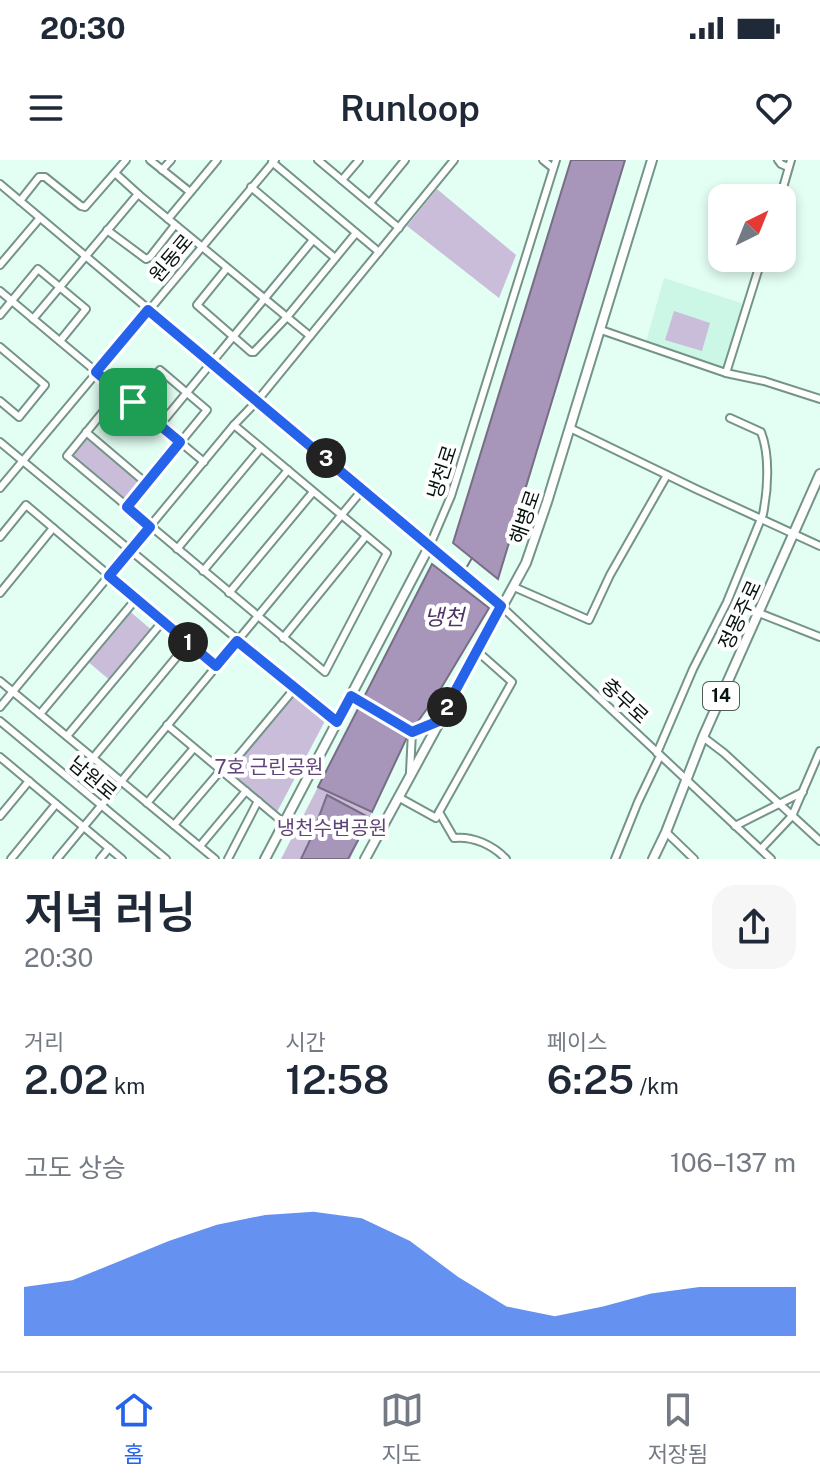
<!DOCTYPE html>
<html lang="ko">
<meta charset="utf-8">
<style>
:root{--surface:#fff;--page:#f6f6f7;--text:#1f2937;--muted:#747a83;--line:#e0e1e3;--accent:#2563eb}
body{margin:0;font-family:"Public Sans","Noto Sans KR",sans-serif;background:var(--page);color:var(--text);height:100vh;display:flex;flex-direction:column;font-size:30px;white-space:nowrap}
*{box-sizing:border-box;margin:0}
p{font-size:26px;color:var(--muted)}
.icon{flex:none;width:44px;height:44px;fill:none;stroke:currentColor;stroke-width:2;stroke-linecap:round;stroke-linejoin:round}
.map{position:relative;height:699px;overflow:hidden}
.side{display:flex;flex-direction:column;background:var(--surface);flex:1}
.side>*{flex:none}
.needle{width:52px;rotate:43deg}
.controls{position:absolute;left:708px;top:24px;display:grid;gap:16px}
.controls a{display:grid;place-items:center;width:88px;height:88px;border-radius:16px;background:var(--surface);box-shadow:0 4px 12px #0003;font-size:40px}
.pin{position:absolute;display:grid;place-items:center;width:68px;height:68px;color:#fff;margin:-34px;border-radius:16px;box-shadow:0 4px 12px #0006}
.km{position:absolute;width:40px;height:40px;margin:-20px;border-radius:50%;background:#222;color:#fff;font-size:22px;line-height:40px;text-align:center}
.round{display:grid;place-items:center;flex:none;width:84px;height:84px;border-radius:24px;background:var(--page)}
.head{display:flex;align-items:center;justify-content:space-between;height:136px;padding:0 24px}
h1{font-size:44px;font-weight:600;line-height:60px}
.figures{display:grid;grid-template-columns:repeat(3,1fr);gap:12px;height:136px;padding:8px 24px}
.figures div{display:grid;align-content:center}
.figures b{font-size:40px;font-weight:600}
.figures small{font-size:22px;font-weight:400}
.figures p{font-size:22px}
.chart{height:224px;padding:16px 24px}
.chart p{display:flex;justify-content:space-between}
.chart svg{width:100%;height:144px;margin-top:8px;fill:var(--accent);opacity:.7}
.status{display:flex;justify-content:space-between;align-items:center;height:56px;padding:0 40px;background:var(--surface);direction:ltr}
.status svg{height:22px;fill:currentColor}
header{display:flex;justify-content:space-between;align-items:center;height:104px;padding:0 24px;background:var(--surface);font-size:36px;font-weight:600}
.tabs{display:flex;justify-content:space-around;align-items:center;height:112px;border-top:2px solid var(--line);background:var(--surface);font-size:22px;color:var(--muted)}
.tabs a{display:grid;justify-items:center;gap:4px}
.tabs .active{color:var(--accent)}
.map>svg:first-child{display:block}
.built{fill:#ccf7e6}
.green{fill:#cabdd9}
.water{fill:#a795ba;stroke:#776e86;stroke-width:2}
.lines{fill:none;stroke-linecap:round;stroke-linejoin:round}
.stream{stroke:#776e86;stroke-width:2}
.minor-casing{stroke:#759488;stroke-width:10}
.major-casing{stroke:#759488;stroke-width:12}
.minor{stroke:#fff;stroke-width:6}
.major{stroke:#fff;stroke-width:8}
.route-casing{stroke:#fff;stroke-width:16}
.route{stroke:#2563eb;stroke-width:10}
.labels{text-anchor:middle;stroke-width:8;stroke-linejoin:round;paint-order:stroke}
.shield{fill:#fff;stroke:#515a56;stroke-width:2}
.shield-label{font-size:18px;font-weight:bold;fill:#07130e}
.street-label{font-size:20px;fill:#07130e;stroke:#fff}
.park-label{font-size:20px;fill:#5e4477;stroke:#fff}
.water-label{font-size:22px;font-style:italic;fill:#4e3466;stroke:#fff}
</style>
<div class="status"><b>20:30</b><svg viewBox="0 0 49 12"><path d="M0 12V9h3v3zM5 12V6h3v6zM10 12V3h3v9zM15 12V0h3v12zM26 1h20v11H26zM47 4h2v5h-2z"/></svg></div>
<header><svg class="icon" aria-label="menu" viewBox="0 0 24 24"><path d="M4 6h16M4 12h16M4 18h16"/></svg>Runloop<svg class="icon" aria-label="heart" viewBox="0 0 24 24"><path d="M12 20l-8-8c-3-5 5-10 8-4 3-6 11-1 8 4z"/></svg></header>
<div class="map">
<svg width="820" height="699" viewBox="0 0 820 699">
<rect width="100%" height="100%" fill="#e3fef3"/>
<path class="built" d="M664 118 741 143 742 148 724 206 720 207 646 182Z"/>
<g class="green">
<path d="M437 29 516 95 499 138 407 66Z"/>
<path d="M674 151 710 163 702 191 665 180Z"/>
<path d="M88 276 144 322 129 341H125L72 298V294Z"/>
<path d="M127 449 154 472 112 522 86 500Z"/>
<path d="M293 534H295L326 559 277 652 229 612Z"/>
<path d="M318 627 372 652 350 699H281Z"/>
</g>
<g class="water">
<path d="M571 0H625L498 419 453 383Z"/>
<path d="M432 404 489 448 437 535 408 575 372 652 318 627Z"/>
<path d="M327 635 370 658 348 699H301L311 678Z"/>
</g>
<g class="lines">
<path class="stream" d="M465 410 472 398"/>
<g class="minor-casing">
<g id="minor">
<path d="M150 0 190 32"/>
<path d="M318 0 399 68"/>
<path d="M543 0 553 8"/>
<path d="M778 0 781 4 788 7"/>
<path d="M272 2 379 92"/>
<path d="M162 10 171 0"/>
<path d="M115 13 138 34"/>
<path d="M342 20 359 0"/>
<path d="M0 24 501 446 771 699"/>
<path d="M251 27 335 98"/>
<path d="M780 38 791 0"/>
<path d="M20 41 39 17H45L81 46 85 47 126 0"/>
<path d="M370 43 405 0"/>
<path d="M168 59 217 0"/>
<path d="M107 70 146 99 150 97 175 65"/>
<path d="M0 105 39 59"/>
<path d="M227 108 197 145 251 192H254L287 157 356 73"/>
<path d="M0 131 204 302"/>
<path d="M0 155 38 109 86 149 60 181"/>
<path d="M33 159 138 34 310 176"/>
<path d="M601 170 726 213 764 221 820 239"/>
<path d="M0 187 45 225 19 257 0 241"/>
<path d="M726 213 762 98"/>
<path d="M120 231 67 296 325 512 387 393 234 265"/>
<path d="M160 265 313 80"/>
<path d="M570 268 696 329 820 386"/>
<path d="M86 272 146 323"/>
<path d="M0 282 337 562"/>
<path d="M0 328 275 0"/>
<path d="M127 347 207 250 160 210 133 242"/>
<path d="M0 377 26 345 216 506"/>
<path d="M430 385 451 336 556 0"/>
<path d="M177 389 261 288"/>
<path d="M203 411 288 310"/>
<path d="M514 427 589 460 610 415 667 315"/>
<path d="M0 433 53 368"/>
<path d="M229 433 313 332"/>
<path d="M759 453 820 477"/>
<path d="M283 478 366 376"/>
<path d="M477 491 512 522 439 652 454 678C473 676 493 685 506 699"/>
<path d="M0 521 215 699"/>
<path d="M351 536 412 572"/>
<path d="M0 547 234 265 257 241 454 0"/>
<path d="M40 554 136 439"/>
<path d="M0 561 166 699"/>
<path d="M167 565 284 663"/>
<path d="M412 572 439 561"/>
<path d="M67 576 163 461"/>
<path d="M703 577 724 593 820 681"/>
<path d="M657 593 693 509 727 442 763 354C768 329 770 295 761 272L730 258"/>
<path d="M0 597 122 699"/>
<path d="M93 598 189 482"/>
<path d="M410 612 412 572"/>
<path d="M224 613 295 528"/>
<path d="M398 637 436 658 439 652"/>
<path d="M147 643 194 588"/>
<path d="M0 656 29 621"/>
<path d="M174 665 221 610"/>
<path d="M735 666 803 632"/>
<path d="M666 672 694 699"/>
<path d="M200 686 246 631"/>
<path d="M761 689 792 656 820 591"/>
<path d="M11 699 56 644"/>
<path d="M57 699 363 329"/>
<path d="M100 699 109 688"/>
<path d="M228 699 258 641"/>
<path d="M615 699 638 642 660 596"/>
</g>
</g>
<g class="major-casing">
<g id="major">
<path d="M265 699 430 385"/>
<path d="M365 699 526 403 547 342 652 0"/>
<path d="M653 699 666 672 703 577 820 314"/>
</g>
</g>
<use href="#minor" class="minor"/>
<use href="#major" class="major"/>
</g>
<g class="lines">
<g class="route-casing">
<path id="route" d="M148 150 501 446 439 561 412 572 351 536 337 562 237 481 216 506 109 416 150 367 127 347 180 282 96 212Z"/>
</g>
<use href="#route" class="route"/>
</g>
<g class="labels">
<rect class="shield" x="703" y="522" width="36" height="28" rx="6"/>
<g class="shield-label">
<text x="721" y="542">14</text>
</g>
<g class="street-label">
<text transform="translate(171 98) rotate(-50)" y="7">원동로</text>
<text transform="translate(442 312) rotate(-72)" y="7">냉천로</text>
<text transform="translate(525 357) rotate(-71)" y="7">해병로</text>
<text transform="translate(740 455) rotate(-65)" y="7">정몽주로</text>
<text transform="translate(625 541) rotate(43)" y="7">충무로</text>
<text transform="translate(93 618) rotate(40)" y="7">남원로</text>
</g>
<g class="park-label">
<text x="269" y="614">7호 근린공원</text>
<text x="332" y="675">냉천수변공원</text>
</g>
<g class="water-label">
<text x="444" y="465">냉천</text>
</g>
</g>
</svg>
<div class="controls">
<a><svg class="needle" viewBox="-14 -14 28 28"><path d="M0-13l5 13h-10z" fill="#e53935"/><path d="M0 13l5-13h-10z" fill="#747a83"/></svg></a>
</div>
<div class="pin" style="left:133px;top:242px;background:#1e9e55"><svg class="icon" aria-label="arrive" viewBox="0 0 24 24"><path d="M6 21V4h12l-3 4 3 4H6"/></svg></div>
<b class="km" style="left:188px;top:482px">1</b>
<b class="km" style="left:447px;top:547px">2</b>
<b class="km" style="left:326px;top:298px">3</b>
</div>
<section class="side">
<div class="head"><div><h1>저녁 러닝</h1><p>20:30</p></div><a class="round"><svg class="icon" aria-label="share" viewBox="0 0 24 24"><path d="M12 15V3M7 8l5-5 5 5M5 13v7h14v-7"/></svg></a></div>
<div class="figures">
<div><p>거리</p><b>2.02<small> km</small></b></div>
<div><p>시간</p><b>12:58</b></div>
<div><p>페이스</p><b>6:25<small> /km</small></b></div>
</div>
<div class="chart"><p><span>고도 상승</span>106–137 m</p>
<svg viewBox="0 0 160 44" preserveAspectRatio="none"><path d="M0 44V29L10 27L20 21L30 15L40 10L50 7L60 6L70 8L80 15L90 26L100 35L110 38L120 35L130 31L140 29L150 29L160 29V44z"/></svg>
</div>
</section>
<nav class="tabs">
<a class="active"><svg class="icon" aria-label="home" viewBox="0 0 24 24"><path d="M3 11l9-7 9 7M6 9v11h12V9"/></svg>홈</a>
<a><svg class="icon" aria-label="map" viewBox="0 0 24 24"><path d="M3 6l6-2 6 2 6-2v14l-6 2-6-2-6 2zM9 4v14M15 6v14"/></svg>지도</a>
<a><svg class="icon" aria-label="saved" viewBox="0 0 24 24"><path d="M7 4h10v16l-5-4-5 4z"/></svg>저장됨</a>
</nav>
